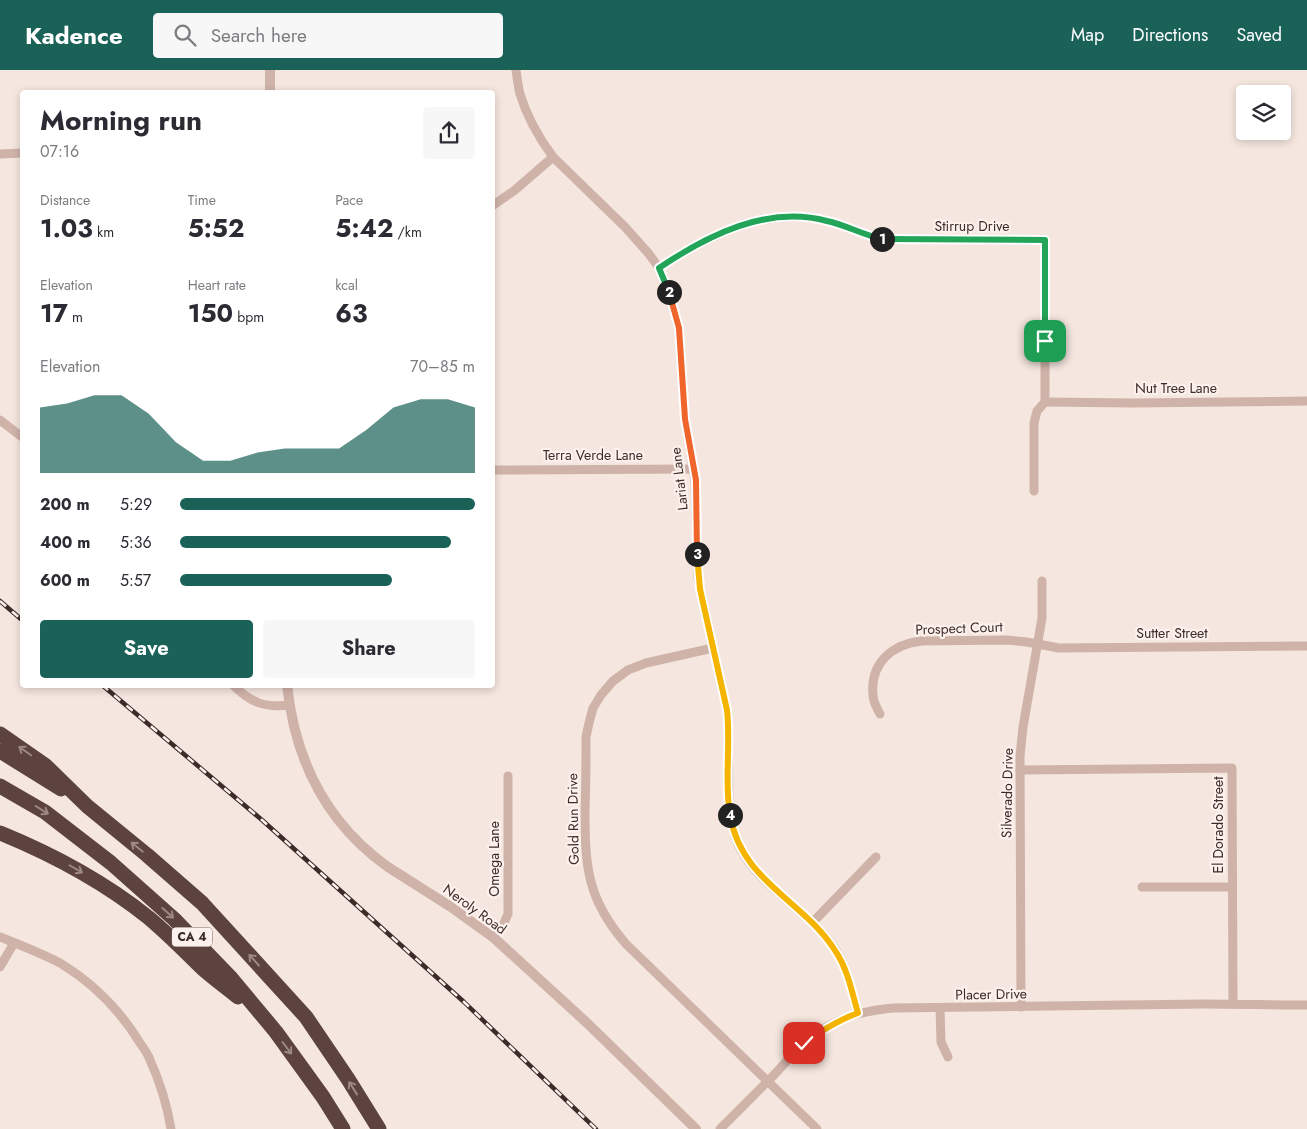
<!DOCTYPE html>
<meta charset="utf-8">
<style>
:root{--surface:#fff;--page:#f7f7f7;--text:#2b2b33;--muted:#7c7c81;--accent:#1a6258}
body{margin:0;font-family:Jost,sans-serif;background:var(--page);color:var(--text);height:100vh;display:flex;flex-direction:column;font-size:19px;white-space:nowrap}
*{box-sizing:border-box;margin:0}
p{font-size:16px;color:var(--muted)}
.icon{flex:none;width:28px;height:28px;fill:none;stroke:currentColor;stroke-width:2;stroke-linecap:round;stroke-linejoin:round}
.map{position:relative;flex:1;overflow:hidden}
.side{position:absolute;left:20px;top:20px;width:475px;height:598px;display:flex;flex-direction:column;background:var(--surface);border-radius:5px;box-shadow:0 2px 8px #0003}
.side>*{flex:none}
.fabs{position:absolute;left:1236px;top:15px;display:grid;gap:10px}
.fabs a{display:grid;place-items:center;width:55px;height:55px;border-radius:5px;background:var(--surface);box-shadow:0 2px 8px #0003;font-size:25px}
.pin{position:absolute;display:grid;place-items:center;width:42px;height:42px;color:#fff;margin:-21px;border-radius:10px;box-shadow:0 2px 8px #0006}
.km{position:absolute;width:25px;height:25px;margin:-12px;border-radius:50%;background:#222;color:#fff;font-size:14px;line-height:25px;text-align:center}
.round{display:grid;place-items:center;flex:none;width:52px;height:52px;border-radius:5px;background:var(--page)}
.head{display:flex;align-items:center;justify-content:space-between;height:85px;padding:0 20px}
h1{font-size:28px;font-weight:700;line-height:38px}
.figures{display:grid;grid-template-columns:repeat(3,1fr);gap:8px;height:85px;padding:5px 20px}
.figures div{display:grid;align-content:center}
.figures b{font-size:25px;font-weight:700}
.figures small{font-size:14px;font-weight:400}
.figures p{font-size:14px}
.chart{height:140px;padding:10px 20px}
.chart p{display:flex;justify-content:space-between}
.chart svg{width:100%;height:90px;margin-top:5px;fill:var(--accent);opacity:.7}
.action{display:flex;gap:10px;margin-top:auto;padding:10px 20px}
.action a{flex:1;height:58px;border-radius:5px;background:var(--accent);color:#fff;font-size:20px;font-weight:700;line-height:58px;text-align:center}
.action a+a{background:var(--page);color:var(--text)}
ul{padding:0 20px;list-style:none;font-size:16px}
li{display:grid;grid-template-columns:80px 60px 1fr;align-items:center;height:38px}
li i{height:12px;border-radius:6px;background:var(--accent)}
header{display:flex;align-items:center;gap:30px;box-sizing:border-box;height:70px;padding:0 25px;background:var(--accent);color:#fff}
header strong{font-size:24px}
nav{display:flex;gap:28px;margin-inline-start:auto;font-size:18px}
.search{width:350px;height:45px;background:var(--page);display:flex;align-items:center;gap:12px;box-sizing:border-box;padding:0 18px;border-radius:5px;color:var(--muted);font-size:19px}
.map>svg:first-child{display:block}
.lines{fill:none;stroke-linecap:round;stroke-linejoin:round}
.minor{stroke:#cfb3a9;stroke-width:9}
.tertiary{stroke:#cfb3a9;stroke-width:10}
.motorway{stroke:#5d433f;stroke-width:15}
.rail-casing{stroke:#3c2b29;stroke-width:4.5}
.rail{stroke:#fcf1ec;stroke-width:2.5;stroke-dasharray:8;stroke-linecap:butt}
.oneway{stroke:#9d8984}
.split-1-casing{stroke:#fff;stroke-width:10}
.split-2-casing{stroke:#fff;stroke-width:10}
.split-3-casing{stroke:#fff;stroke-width:10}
.split-4-casing{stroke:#fff;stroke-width:10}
.split-5-casing{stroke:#fff;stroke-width:10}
.split-1{stroke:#22a559;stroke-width:6}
.split-2{stroke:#22a559;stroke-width:6}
.split-3{stroke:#f0652b;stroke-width:6}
.split-4{stroke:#f5b400;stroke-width:6}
.split-5{stroke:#f5b400;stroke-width:6}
.labels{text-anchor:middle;stroke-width:4.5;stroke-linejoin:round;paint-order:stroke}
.shield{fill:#fcf1ec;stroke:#766664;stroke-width:1}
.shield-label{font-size:12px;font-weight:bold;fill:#3c2b29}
.street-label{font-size:14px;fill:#3c2b29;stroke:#fcf1ec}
</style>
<header>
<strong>Kadence</strong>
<div class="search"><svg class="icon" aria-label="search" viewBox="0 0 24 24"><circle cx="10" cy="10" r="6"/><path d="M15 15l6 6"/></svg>Search here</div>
<nav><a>Map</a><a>Directions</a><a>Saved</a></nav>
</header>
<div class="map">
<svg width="1307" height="1059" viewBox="0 0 1307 1059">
<rect width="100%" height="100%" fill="#f5e6df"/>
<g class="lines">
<g class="minor">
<path d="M516 0C517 8 518 16 520 24 527 47 539 68 553 87L625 157 649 184 659 198 673 235 679 258 685 349 695 410 698 508 727 640 728 652 729 738C731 754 735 771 744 785 768 823 813 844 837 882 848 900 852 923 858 943"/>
<path d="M0 84 22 83"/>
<path d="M492 136 515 120 553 87"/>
<path d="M659 198C708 166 767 135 827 151 846 156 863 165 882 169L1045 170V332L1037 341 1034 353V421"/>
<path d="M1045 332 1133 333 1307 331"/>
<path d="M0 350 22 367"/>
<path d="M492 400 693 399"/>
<path d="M713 578 646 593 628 600 613 611 601 625 593 638 589 653 586 667C586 691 586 715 585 740 585 797 587 829 626 874L817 1059"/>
<path d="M233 615C251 633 265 638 290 635"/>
<path d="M880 644C877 638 873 632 873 625 870 593 892 574 922 571L1007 570 1027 572 1059 578 1307 576"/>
<path d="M1020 700 1232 698 1233 934"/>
<path d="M1142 817H1232"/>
<path d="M812 853 876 787"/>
<path d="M0 867C20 875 41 883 60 893 93 913 120 940 140 973 144 979 148 984 150 990 160 1012 167 1035 171 1059"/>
<path d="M494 868 504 853 508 844V706"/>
<path d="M0 897 14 873"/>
<path d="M1021 937 1020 686 1023 657 1042 548V511"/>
<path d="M940 938 941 972 948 987"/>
<path d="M720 1059C737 1042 755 1024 772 1007 783 996 793 983 804 973 830 950 859 941 893 938 997 937 1100 935 1204 934 1239 934 1273 935 1307 935"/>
</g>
<g class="tertiary">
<path d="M270 0V22"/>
<path d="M287 615C295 690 326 753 388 797L451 837 494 868 586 952 696 1059"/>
</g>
<g class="motorway">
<path d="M0 664 46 696 87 736 147 785 202 833 306 947 348 1009 379 1059"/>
<path d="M0 681 61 719"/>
<path d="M0 716 45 742 111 793 174 849 231 908 276 962 323 1027 343 1059"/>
<path d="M0 763C54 785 104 812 149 848 168 864 185 881 202 898 213 908 226 917 238 927"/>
</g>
<g class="rail-casing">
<g id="rail">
<path d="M0 531 22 550"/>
<path d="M102 615 262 750 464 932 596 1059"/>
</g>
</g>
<use href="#rail" class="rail"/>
</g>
<defs><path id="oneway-shaft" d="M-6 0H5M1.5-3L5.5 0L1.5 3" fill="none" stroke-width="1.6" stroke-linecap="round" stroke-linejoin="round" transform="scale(1.25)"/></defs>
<g class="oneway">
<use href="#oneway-shaft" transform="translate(25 681) rotate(-145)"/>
<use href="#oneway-shaft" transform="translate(42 740) rotate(32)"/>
<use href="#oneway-shaft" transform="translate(137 777) rotate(-141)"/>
<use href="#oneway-shaft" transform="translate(76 799) rotate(30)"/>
<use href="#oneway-shaft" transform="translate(168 843) rotate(42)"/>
<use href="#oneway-shaft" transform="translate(254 890) rotate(-132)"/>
<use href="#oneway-shaft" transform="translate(287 978) rotate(53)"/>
<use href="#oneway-shaft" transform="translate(353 1018) rotate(-122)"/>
</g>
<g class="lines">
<g class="split-1-casing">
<path id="split-1" d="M882 169 1045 170V271"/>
</g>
<g class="split-2-casing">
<path id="split-2" d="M669 222 659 198C708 165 767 135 827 151 846 155 863 165 882 169"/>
</g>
<g class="split-3-casing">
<path id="split-3" d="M669 222 679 258 685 349 696 410 697 484"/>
</g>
<g class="split-4-casing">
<path id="split-4" d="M697 484 700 519 727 640C731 675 724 711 730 745"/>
</g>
<g class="split-5-casing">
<path id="split-5" d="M730 745C741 812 804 830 836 882 848 900 852 923 858 943 838 950 821 961 804 973"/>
</g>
<use href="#split-1" class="split-1"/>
<use href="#split-2" class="split-2"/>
<use href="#split-3" class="split-3"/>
<use href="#split-4" class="split-4"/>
<use href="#split-5" class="split-5"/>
</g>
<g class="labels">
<rect class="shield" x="172" y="857.5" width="40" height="19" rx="4"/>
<g class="shield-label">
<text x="192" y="871">CA 4</text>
</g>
<g class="street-label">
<text x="972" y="161">Stirrup Drive</text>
<text x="1176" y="323">Nut Tree Lane</text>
<text x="593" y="390">Terra Verde Lane</text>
<text transform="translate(679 409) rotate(-97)" y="5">Lariat Lane</text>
<text transform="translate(959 558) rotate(-2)" y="5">Prospect Court</text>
<text x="1172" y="568">Sutter Street</text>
<text transform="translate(1007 723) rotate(-89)" y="5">Silverado Drive</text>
<text transform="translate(573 749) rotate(-91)" y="5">Gold Run Drive</text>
<text transform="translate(1218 755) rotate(-90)" y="5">El Dorado Street</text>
<text transform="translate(494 789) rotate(-90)" y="5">Omega Lane</text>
<text transform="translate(475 839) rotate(36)" y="5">Neroly Road</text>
<text transform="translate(991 924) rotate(-1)" y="5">Placer Drive</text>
</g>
</g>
</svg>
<div class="fabs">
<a><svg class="icon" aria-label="layers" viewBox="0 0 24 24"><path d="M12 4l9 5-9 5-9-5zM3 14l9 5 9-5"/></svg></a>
</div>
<div class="pin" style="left:1045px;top:271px;background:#1e9e55"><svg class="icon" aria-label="arrive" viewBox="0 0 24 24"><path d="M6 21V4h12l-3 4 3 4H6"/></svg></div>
<div class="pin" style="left:804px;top:973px;background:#d93025"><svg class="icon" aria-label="check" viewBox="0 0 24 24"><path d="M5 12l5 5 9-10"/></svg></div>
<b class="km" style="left:882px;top:169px">1</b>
<b class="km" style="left:669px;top:222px">2</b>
<b class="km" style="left:697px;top:484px">3</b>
<b class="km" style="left:730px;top:745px">4</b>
<section class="side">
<div class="head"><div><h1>Morning run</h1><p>07:16</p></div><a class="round"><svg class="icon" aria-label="share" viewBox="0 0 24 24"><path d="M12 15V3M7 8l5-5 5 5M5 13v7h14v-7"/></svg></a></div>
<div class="figures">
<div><p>Distance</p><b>1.03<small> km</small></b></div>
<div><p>Time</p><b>5:52</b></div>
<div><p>Pace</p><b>5:42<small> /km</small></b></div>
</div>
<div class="figures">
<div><p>Elevation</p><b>17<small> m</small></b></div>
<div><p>Heart rate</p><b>150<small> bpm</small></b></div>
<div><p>kcal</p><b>63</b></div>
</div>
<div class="chart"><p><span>Elevation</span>70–85 m</p>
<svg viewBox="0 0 160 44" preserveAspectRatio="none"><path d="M0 44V12L10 10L20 6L30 6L40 15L50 29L60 38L70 38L80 34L90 32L100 32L110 32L120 23L130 12L140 8L150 8L160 12V44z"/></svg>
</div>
<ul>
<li><b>200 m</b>5:29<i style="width:100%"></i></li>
<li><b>400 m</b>5:36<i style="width:92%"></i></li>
<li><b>600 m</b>5:57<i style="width:72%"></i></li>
</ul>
<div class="action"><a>Save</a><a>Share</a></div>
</section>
</div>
